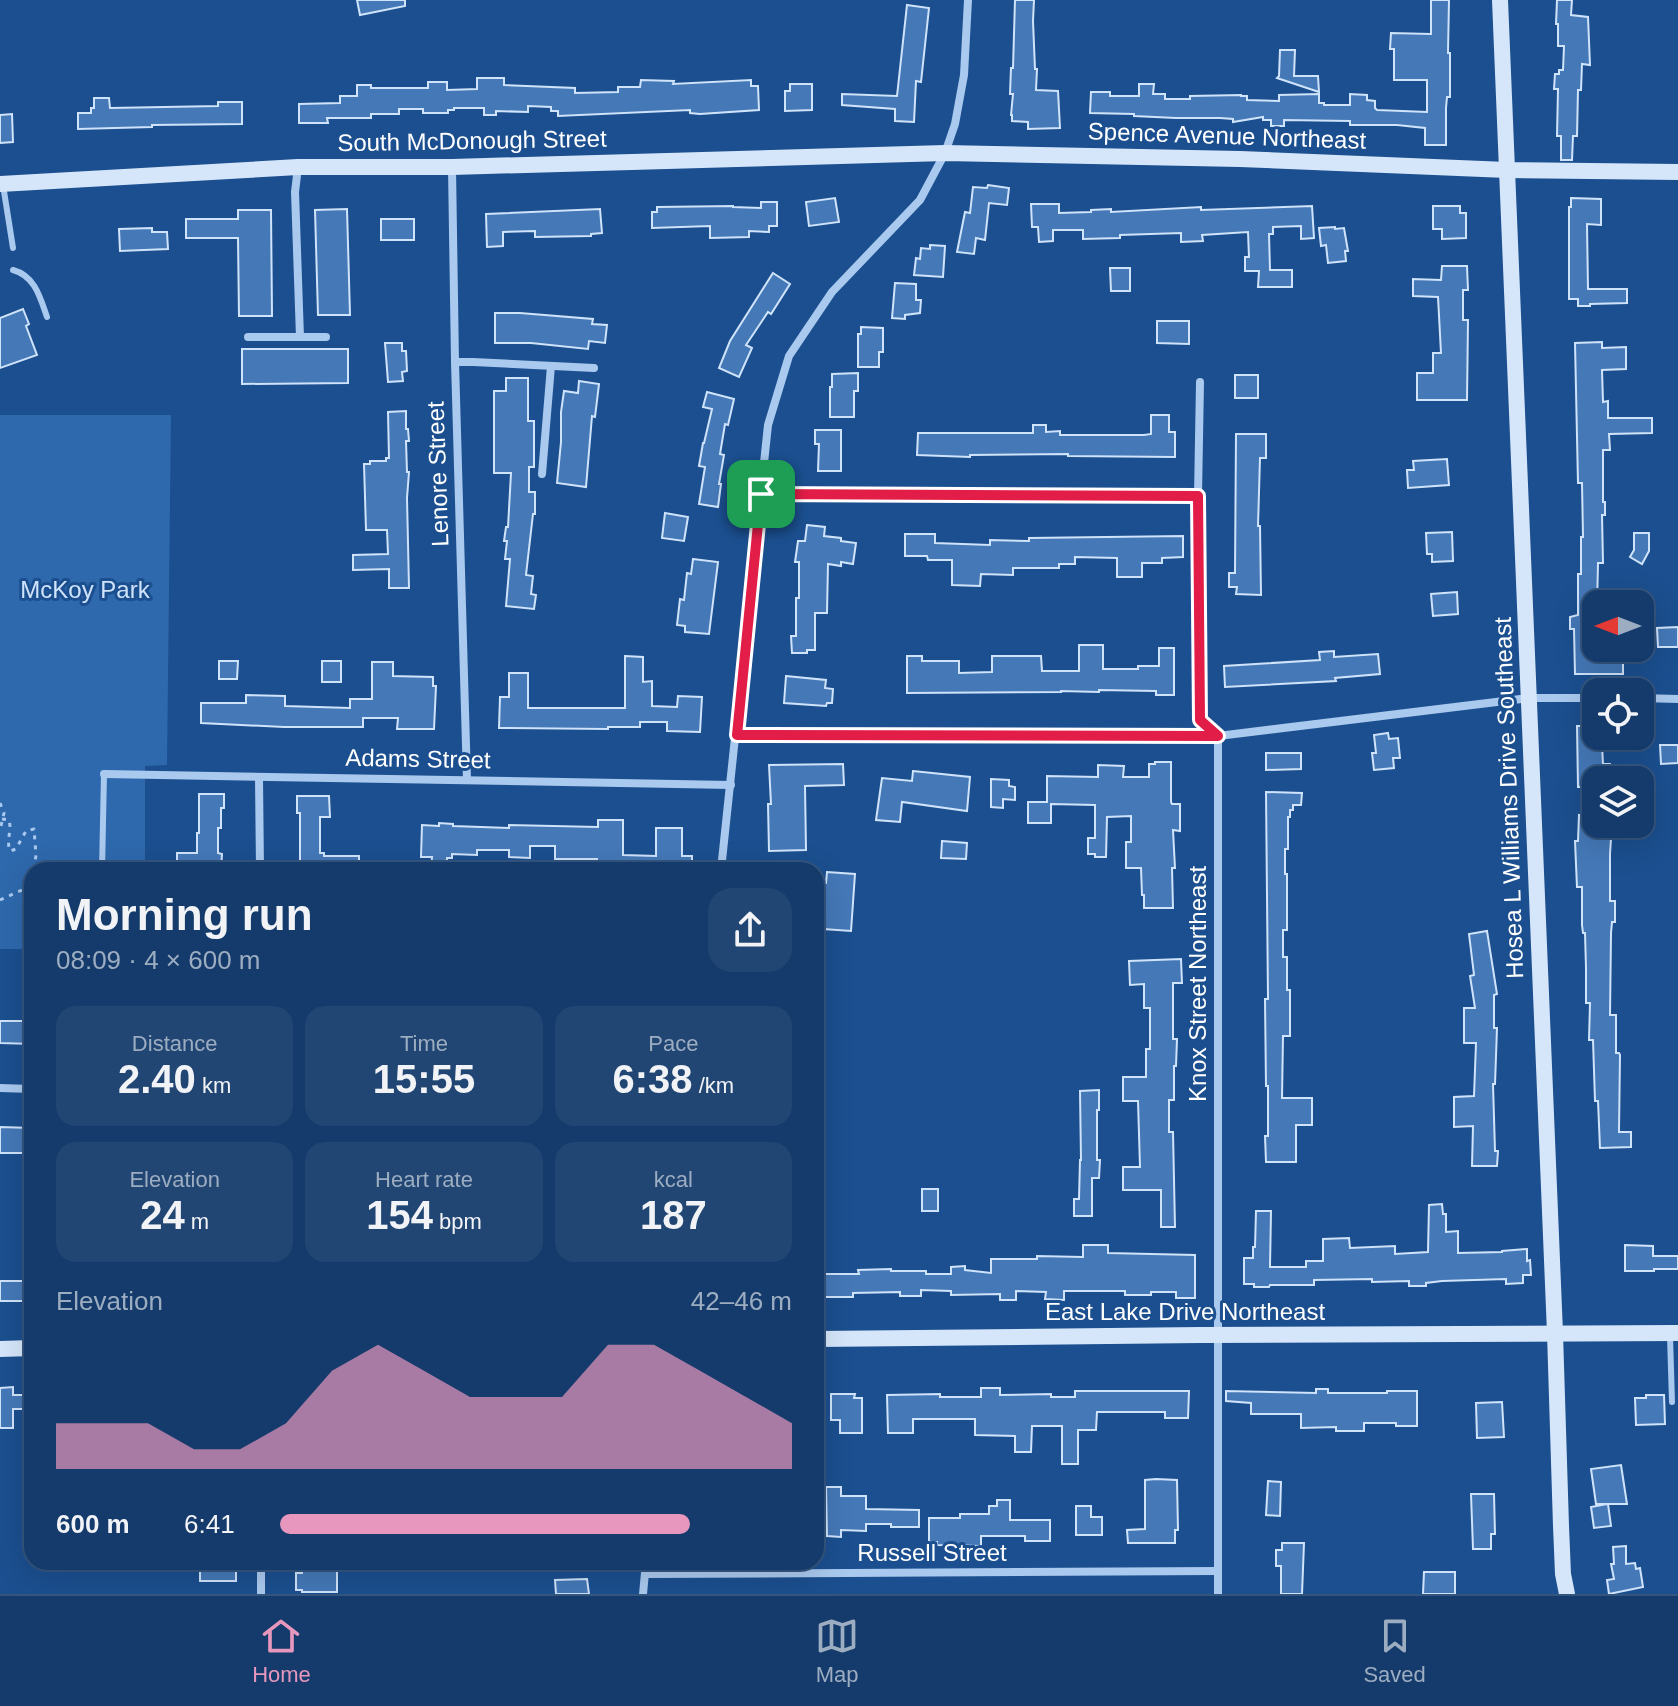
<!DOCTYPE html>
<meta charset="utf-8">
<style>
:root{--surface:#143b6b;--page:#214673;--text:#f1f3f6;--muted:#9dadc1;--line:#33557e;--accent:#e797bd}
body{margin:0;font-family:Helvetica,sans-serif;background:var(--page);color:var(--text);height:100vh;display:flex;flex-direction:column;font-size:30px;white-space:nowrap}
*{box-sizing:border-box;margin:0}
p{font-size:26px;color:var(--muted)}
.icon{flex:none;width:44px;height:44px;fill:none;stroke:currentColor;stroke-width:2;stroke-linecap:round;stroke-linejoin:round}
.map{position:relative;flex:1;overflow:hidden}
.sheet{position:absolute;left:24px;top:862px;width:800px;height:708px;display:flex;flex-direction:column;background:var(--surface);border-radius:24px;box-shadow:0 8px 32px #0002,0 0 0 2px var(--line)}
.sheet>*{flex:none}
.needle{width:52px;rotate:270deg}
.fabs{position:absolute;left:1582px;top:590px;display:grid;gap:16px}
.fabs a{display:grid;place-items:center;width:72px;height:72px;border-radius:16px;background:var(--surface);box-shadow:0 8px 32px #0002,0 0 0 2px var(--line);font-size:40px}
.pin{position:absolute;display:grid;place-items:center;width:68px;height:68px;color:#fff;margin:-34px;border-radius:16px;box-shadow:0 4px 12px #0006}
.round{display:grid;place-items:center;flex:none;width:84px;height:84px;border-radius:24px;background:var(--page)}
.summary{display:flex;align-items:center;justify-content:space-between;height:136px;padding:0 32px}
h1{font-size:44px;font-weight:700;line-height:60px}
.metrics{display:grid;grid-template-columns:repeat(3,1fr);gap:12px;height:136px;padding:8px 32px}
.metrics div{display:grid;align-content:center;border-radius:20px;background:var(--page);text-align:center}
.metrics b{font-size:40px;font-weight:700}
.metrics small{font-size:22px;font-weight:400}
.metrics p{font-size:22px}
.chart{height:224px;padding:16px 32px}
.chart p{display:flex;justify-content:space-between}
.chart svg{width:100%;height:144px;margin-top:8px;fill:var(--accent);opacity:.7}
ul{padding:0 32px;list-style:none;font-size:26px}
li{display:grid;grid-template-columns:128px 96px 1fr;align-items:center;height:60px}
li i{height:20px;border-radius:10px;background:var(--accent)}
.dock{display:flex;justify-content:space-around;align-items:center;height:112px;border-top:2px solid var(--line);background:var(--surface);font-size:22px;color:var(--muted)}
.dock a{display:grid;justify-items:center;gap:4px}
.dock .active{color:var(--accent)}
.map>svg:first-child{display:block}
.green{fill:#2e69ad}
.building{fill:#4478b7;stroke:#cfe3fa;stroke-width:2}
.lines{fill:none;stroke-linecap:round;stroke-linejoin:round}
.path{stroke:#a9c9ee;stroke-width:3;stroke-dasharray:4 6;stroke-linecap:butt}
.lane{stroke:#a9c9ee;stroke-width:6}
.street{stroke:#a9c9ee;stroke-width:8}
.secondary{stroke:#d6e6fa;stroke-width:16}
.route-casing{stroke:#fff;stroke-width:16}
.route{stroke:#e11d48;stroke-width:10}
.labels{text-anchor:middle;stroke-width:6;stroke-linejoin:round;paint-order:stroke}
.street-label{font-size:24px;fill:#fff;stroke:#1b4f8f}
.park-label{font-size:24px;fill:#cfe3fa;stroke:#1b4f8f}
</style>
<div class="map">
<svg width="1678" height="1594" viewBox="0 0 1678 1594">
<rect width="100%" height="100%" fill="#1b4f8f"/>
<path class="green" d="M0 415H171L167 765 145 766V870H32V949H0Z"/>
<g class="building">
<path d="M357 0H405V6L360 15Z"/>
<path d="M1015 0H1034L1033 21 1035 69H1037L1036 90 1058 91 1060 128 1028 129V122L1012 121V115H1011L1013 94H1010L1011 68H1013Z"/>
<path d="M1431 0H1449L1448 53H1450V97H1447L1446 108V145H1425V128L1397 125H1350V121L1284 120V126H1271V120H1263V117L1233 122V119L1220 118H1176L1134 116V114L1090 113 1091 92H1110V96H1139V84H1154L1153 94H1165V99H1190V96L1241 95V96H1247V100L1279 101V95L1319 94V103H1324V105H1350V94L1367 95V100L1375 101V108L1377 110 1427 112V80H1394V49H1390L1391 33 1431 34Z"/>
<path d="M1557 0H1572L1571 15 1588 17 1590 65 1582 64 1581 90H1578L1577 136H1573L1572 160H1561V136H1557L1558 89H1554L1555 74H1559V70H1563L1564 46H1558V24H1556Z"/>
<path d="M907 5 929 8 921 82 916 81 914 122 895 121V109L842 105V94L897 96Z"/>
<path d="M1280 50H1295L1294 76H1318L1319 92 1277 78 1279 76Z"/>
<path d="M477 78H504V85L575 88V93L618 92V87H640L641 80 674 81 673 84 751 80V86H758L759 110 700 114 690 113V110L558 116V111H551V107L528 106V112L496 111V115H484V108H454V110H448V113H423V109H399V114H371V118H327L328 123H299V104L340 103V96H357V85H371V88H428V82H447V90L477 89Z"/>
<path d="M790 84H812V110L785 111V91H790Z"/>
<path d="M94 98H109L110 108 218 106V102H242V124L152 125V127L78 129V113H91V108H94Z"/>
<path d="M12 114 13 142 0 143V115Z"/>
<path d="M988 185 1009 188 1007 205 989 203 985 240 976 238 974 254 957 252 965 212 970 213 973 187 987 188Z"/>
<path d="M835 198 839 222 809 226 806 202Z"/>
<path d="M1571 198 1601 199V225L1587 224 1588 289H1627V303L1590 304V306H1578V299H1569V207H1571Z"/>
<path d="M761 202H777V226H769V232L749 231V237L710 238V226L652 228V212H657V207L733 206V207L761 208Z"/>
<path d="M1031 204H1059V213L1091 212V210L1111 209V212L1201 207V210L1312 206 1314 238 1301 239V226L1273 227V234H1269L1270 270H1292V287H1258L1259 271H1245V257H1249L1248 232 1202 235 1203 241 1181 242V233L1120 235V238L1083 239V230H1053V241L1039 242 1038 227H1032Z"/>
<path d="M1433 206H1460V213H1466V238L1442 239V229H1433Z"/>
<path d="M347 209 350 315H318L315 210Z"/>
<path d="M600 209 602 233 591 234V236L535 237V231L503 232V246L487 247 486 214Z"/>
<path d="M238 210H271L272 316H239L238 238H186V219H238Z"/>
<rect x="381" y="219" width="33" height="21"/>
<path d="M1335 227V229L1344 228 1348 251H1345L1346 261 1328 263 1326 245 1321 246 1319 228Z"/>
<path d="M152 228V232H167L168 249 120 251 119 229Z"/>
<path d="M930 245 945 246 943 277 914 275 916 258 920 259 921 248 930 249Z"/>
<path d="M1442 266H1467L1468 290H1463V320H1468L1467 400H1417V373H1433V353H1441L1438 297 1413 296V279L1441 280Z"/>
<path d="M1110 268H1130V291H1111Z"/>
<path d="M773 273 790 284 771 314 768 312 746 345 752 348 739 377 719 368 730 341Z"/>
<path d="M895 283 916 284V300H921L920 313 905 315V319L892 318Z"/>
<path d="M23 309 29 324 26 326 37 355 0 368V318Z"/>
<path d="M495 313H520L593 319 592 324 607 325 605 343 589 341 588 349 531 343H495Z"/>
<path d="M1157 321H1189V344L1157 343Z"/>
<path d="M861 327 883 328V352H879V367H858V334H861Z"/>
<path d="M1602 342V348L1626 347V369L1602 370 1603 402 1608 401V418H1652V433L1609 434 1610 450H1603V502H1605V515H1602L1603 563H1598L1596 652H1623V674H1575L1574 629H1570V617L1578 615V574H1581V537H1583L1582 483H1578L1575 343Z"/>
<path d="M385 343H402V351H406L407 371 402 372 403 381 388 382Z"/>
<path d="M242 349H348V383L242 384Z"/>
<path d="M858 373V391H854V417H830V387H832V374Z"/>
<rect x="1235" y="375" width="23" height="23"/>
<path d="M506 378H528V421H534V467H529V492H535V514H533L526 575 533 576 531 594 536 595 534 609 506 606 510 559H505L507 541H504L506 527H508L511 473H494V391H506Z"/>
<path d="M579 381 599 384 595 417 592 416 586 487 557 483 561 442V412L564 391 578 393Z"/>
<path d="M707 392 734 399 728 425 725 424 720 454 724 455 719 484H721L718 507 699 504 705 467 699 466 703 443H704L712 409 703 407Z"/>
<path d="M406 411V429H408L409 441H406L407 472H409L407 498 409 588H389V569L353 570V555L388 554 387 530H366L364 464H370V461H386V458H389L388 412Z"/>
<path d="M1151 415H1169V432H1175V457L1068 456V454L970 455V457L917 455 918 433H1033V425H1046V432L1060 431V435H1144L1151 434Z"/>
<path d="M815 430H841V471H818L819 444H815Z"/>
<path d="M1236 434H1266V458H1260L1258 526H1260L1261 595 1236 594 1237 587H1229V573H1235Z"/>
<path d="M1447 459 1449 485 1408 488 1407 470H1414L1413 461Z"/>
<path d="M665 513 688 517 684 541 662 538Z"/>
<path d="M807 525 825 527 824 536 841 538V541L856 543 853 564 841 562V566L828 564 827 613H815V650H807V653H792L791 636H796V598H799V562H795L798 541H805Z"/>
<path d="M1452 532 1453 561 1432 562V554H1427L1426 533Z"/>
<path d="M1634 533H1649V551L1642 564 1630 557 1634 550Z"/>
<path d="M905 534H935V543L990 545V540L1029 541V538L1183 536V557L1162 558V563H1142V577H1117V558L1075 557V564H1059V568H1013V575L981 574 980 586 952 585V560H928L927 556H905Z"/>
<path d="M693 559 718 562 709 634 685 632V626L677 625 680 599 684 600 687 573 691 574Z"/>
<path d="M1457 592 1458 614 1433 616 1431 594Z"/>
<path d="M1678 627V647H1658L1657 628Z"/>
<path d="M1079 645H1103V669H1138V666H1159V648H1174V695H1156V691L1099 690V692L1061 691V692L907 693V656H922V661H959V673L992 672V656H1041L1042 671H1079Z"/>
<path d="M1334 651V657L1378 654 1380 674 1335 678 1336 681 1225 687 1224 666 1320 660 1319 652Z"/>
<path d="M625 656 643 657V682L652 681V706L677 707 678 696 702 697 700 732 667 731V722H640V727H608V729L499 728 500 697H509V673H528V708H625Z"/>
<path d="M219 661H238L237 679H219Z"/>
<rect x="322" y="661" width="19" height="21"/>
<path d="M372 662H393V676L433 677V686H436L434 729H397L398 718H363V727H284L201 723V703H246V695L285 696V706L350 708V699H372Z"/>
<path d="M786 676 826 680 825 688 833 689 832 703H827L826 706 784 703Z"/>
<path d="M1577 726H1596L1598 745H1602L1603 764H1610V780H1596V824H1612L1610 854V901H1615V922H1612L1611 933 1610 1015H1616V1053H1619L1620 1055 1619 1132H1631V1147L1600 1148 1598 1101H1595L1593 1040H1589L1590 1003H1586V968L1585 933H1583L1582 925V887H1577L1575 841H1578L1579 815 1584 816V787H1578Z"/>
<path d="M1388 733 1389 739 1398 738 1400 758H1393L1394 768 1374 770 1372 753H1376L1374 735Z"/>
<path d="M1660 745H1678V763L1661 764Z"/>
<path d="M1266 753H1301V769L1266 770Z"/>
<path d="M1155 762H1171V802L1172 804H1180V831L1173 830 1175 868H1172L1173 908H1144V895H1142L1141 868H1126V842H1131V816L1107 817 1106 857H1095V854H1088V838H1095V805L1051 804V823H1028V802H1047V776L1098 777V765L1124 766 1123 777H1149V764H1155Z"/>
<path d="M843 764 844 785 805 786 806 850 769 851 768 804H771L769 765Z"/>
<path d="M913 771 970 777 967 811 902 802 900 822 876 820 882 778 912 781Z"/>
<path d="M991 779 1009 780V786L1015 787V800L1003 799V808L991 807Z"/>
<path d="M1266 792 1302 793 1301 805H1293V810H1290V817H1288V849H1285V874H1287V930H1283V957H1287V990H1290V1036H1283L1282 1098H1312V1125H1296V1162H1266L1265 1136H1268V1086H1266L1265 999H1268Z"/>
<path d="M199 794H224V808H221V828H218V853L222 854 221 870H177V853H197V833H199Z"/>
<path d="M297 796H329L330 817H320V853H324V856H359V869L300 870V813H297Z"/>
<path d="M598 820H623V855L656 856V828H682V856H692V870H675V869L597 870V859H555V846H530V858L509 857V850H477V855L452 854V858H447L446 870H431L432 857H421L422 825 439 826V823L453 824V826L509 828V825L598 827Z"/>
<path d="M942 841 967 843 966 859 941 858Z"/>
<path d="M827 872 855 874 851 931 823 929V917H816V883H826Z"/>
<path d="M1487 931 1497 994 1494 995V1028H1497L1495 1084H1493L1495 1151H1498L1497 1166H1472L1473 1126 1454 1127V1097L1474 1096 1476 1043H1464V1008H1475L1470 976 1474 975 1469 934Z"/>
<path d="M1181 959 1182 983H1173V1039H1177L1176 1066H1174V1100H1169V1132H1173L1175 1227H1161V1190H1123V1167H1140L1138 1101H1123V1077H1146V1049H1150V1008H1144V984L1130 985 1129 961Z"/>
<path d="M0 1021H32V1044L0 1043Z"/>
<path d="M1099 1090V1110H1097V1160H1100L1099 1178H1092V1216H1074V1199H1079L1080 1160H1081L1080 1091Z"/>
<path d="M0 1127 32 1128V1153H0Z"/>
<rect x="922" y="1189" width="16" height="22"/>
<path d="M1442 1204 1443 1214H1446V1232L1458 1231V1253L1502 1252V1251L1527 1249V1261L1530 1260 1531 1275H1523V1283L1506 1284V1279L1442 1281 1426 1283V1286H1409V1281L1372 1282V1279L1314 1280V1285H1270L1269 1287H1254V1284H1244V1258H1253V1247H1255L1256 1211H1271L1270 1267H1306V1261H1323V1239L1349 1238 1350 1248 1395 1246V1254L1428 1252 1429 1205Z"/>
<path d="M1083 1245H1108V1253L1195 1255V1298H1176V1292H1151V1295H1125V1291H1064V1300L1045 1299 1046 1292 1016 1291V1300H1000V1294L951 1295V1291L921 1290V1296H900V1292L853 1293V1297H822V1274H859L858 1270 891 1269V1271H926V1274H951V1267L965 1266V1270L991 1273V1259H1037V1256L1083 1257Z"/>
<path d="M1625 1245 1653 1246V1256H1678V1269H1654V1271H1625Z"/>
<rect x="0" y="1281" width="32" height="20"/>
<path d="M13 1387V1395H32V1409H13V1428H0V1388Z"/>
<path d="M981 1388H1000V1395L1051 1394V1397H1075V1391H1189L1188 1418H1165V1412H1097L1096 1430H1078V1464H1062V1426H1032L1031 1452H1015V1436L975 1435V1419H913V1433H888L887 1395 940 1394V1397H981Z"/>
<path d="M1316 1389H1328V1393H1387V1391H1417V1426H1396V1423H1364V1431H1336V1427L1301 1428V1414H1251V1403L1226 1401V1391L1316 1393Z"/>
<path d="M831 1394H855L854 1398H862V1433H840V1420H831Z"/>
<path d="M1646 1395H1664L1665 1424 1636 1425 1635 1398H1646Z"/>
<path d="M1502 1402 1504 1437 1477 1438 1476 1403Z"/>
<path d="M1621 1465 1627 1504H1608L1611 1526 1594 1528 1591 1507 1607 1504H1596L1591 1469Z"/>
<path d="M1156 1479 1177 1480 1178 1530H1175V1543H1128L1127 1530 1145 1529V1480Z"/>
<path d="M1268 1481 1281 1482 1280 1516 1266 1515Z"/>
<path d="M826 1487H841V1496H866V1509L919 1510V1527H891V1524H866V1531L841 1530V1537L827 1536Z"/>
<path d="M1471 1494H1494L1495 1534H1491V1549H1473Z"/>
<path d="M997 1500H1010V1520H1050V1541H1025V1536H981V1546L937 1545V1542H929V1518H960V1514H989V1506H997Z"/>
<path d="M1076 1506H1091V1517H1102V1535H1076Z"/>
<path d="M1282 1543H1304L1302 1594H1281V1566H1276V1550H1282Z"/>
<path d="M1626 1546V1564L1635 1563 1636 1569 1640 1568 1643 1587 1609 1594 1607 1580 1614 1579 1611 1564H1614L1613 1547Z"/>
<path d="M200 1562H231V1566H236V1581H200Z"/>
<path d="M337 1570V1592H302V1590H296V1573H302V1571Z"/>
<path d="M1424 1572H1455V1594H1423Z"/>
<path d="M587 1579 589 1594H556L555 1580Z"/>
</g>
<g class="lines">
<g class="path">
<path d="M0 803 4 813 0 830"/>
<path d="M2 819 9 820C12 830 6 841 10 851L16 849 26 831 34 829 36 855 34 870"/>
<path d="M0 900 22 890 32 875"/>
</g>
<g class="lane">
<path d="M3 185 13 248"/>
<path d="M13 270C35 276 40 297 47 317"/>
<path d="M102 870 104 774"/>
<path d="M1670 1336 1672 1402"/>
</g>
<g class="street">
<path d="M298 167 295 192 300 337"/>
<path d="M452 168 455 362 467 780"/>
<path d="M248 337H326"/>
<path d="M455 362H473L594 368"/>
<path d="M1200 382 1198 496 1200 720 1218 736V1594"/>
<path d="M542 474 551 366"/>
<path d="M761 494 1198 496"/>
<path d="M1640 698 1678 699"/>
<path d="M737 735 1218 736 1529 698H1596"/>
<path d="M104 774 731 785"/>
<path d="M259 778 260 870"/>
<path d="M721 870 768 425 789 356 832 292 920 200 945 153 955 124 964 75 968 0"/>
<path d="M0 1088 32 1089"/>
<path d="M645 1574 1218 1571"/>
<path d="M261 1594V1562"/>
<path d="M643 1594 646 1562"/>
</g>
<g class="secondary">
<path d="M1500 0 1555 1333 1561 1526 1563 1574 1567 1594"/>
<path d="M0 184 298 167H452L945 153 1240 159 1507 170 1678 172"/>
<path d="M816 1339 1201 1335 1678 1333"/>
<path d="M0 1349 32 1348"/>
</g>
</g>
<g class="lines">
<g class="route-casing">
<path id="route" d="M761 494 1198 496 1200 720 1218 736 737 735Z"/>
</g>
<use href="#route" class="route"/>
</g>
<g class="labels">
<g class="street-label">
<text transform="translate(1227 136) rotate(2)" y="8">Spence Avenue Northeast</text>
<text transform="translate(472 141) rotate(-1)" y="8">South McDonough Street</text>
<text transform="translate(438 474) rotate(-92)" y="8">Lenore Street</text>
<text transform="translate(418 759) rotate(1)" y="8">Adams Street</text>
<text transform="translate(1509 798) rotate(-92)" y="8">Hosea L Williams Drive Southeast</text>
<text transform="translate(1198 984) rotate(-90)" y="8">Knox Street Northeast</text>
<text x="1185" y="1320">East Lake Drive Northeast</text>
<text x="932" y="1561">Russell Street</text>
</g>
<g class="park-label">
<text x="85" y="598">McKoy Park</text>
</g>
</g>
</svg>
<div class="fabs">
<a><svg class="needle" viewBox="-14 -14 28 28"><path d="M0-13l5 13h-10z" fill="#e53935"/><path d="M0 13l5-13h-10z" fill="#9dadc1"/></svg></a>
<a><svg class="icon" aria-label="locate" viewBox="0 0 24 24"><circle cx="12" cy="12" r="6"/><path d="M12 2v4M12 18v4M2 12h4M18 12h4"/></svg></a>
<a><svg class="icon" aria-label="layers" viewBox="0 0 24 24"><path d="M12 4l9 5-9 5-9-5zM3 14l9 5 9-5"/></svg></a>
</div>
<div class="pin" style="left:761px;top:494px;background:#1e9e55"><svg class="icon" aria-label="arrive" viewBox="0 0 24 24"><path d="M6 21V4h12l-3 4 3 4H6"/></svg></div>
<section class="sheet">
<div class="summary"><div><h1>Morning run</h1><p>08:09 · 4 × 600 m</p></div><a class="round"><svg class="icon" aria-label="share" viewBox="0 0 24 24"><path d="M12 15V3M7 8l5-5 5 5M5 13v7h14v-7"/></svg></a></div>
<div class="metrics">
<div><p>Distance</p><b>2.40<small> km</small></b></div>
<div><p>Time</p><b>15:55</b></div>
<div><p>Pace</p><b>6:38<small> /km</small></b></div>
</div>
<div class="metrics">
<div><p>Elevation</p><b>24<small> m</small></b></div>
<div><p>Heart rate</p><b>154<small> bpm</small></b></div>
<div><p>kcal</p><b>187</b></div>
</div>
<div class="chart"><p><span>Elevation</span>42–46 m</p>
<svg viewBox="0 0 160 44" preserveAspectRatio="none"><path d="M0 44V30L10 30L20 30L30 38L40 38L50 30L60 14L70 6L80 14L90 22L100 22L110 22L120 6L130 6L140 14L150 22L160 30V44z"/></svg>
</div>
<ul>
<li><b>600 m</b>6:41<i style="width:80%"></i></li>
</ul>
</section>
</div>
<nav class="dock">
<a class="active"><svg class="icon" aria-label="home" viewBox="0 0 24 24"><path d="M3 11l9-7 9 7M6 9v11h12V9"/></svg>Home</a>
<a><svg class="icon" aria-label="map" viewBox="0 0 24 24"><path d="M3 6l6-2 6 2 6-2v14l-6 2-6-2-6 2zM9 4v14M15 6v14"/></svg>Map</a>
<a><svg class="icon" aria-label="saved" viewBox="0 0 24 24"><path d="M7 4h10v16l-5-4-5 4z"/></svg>Saved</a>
</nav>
